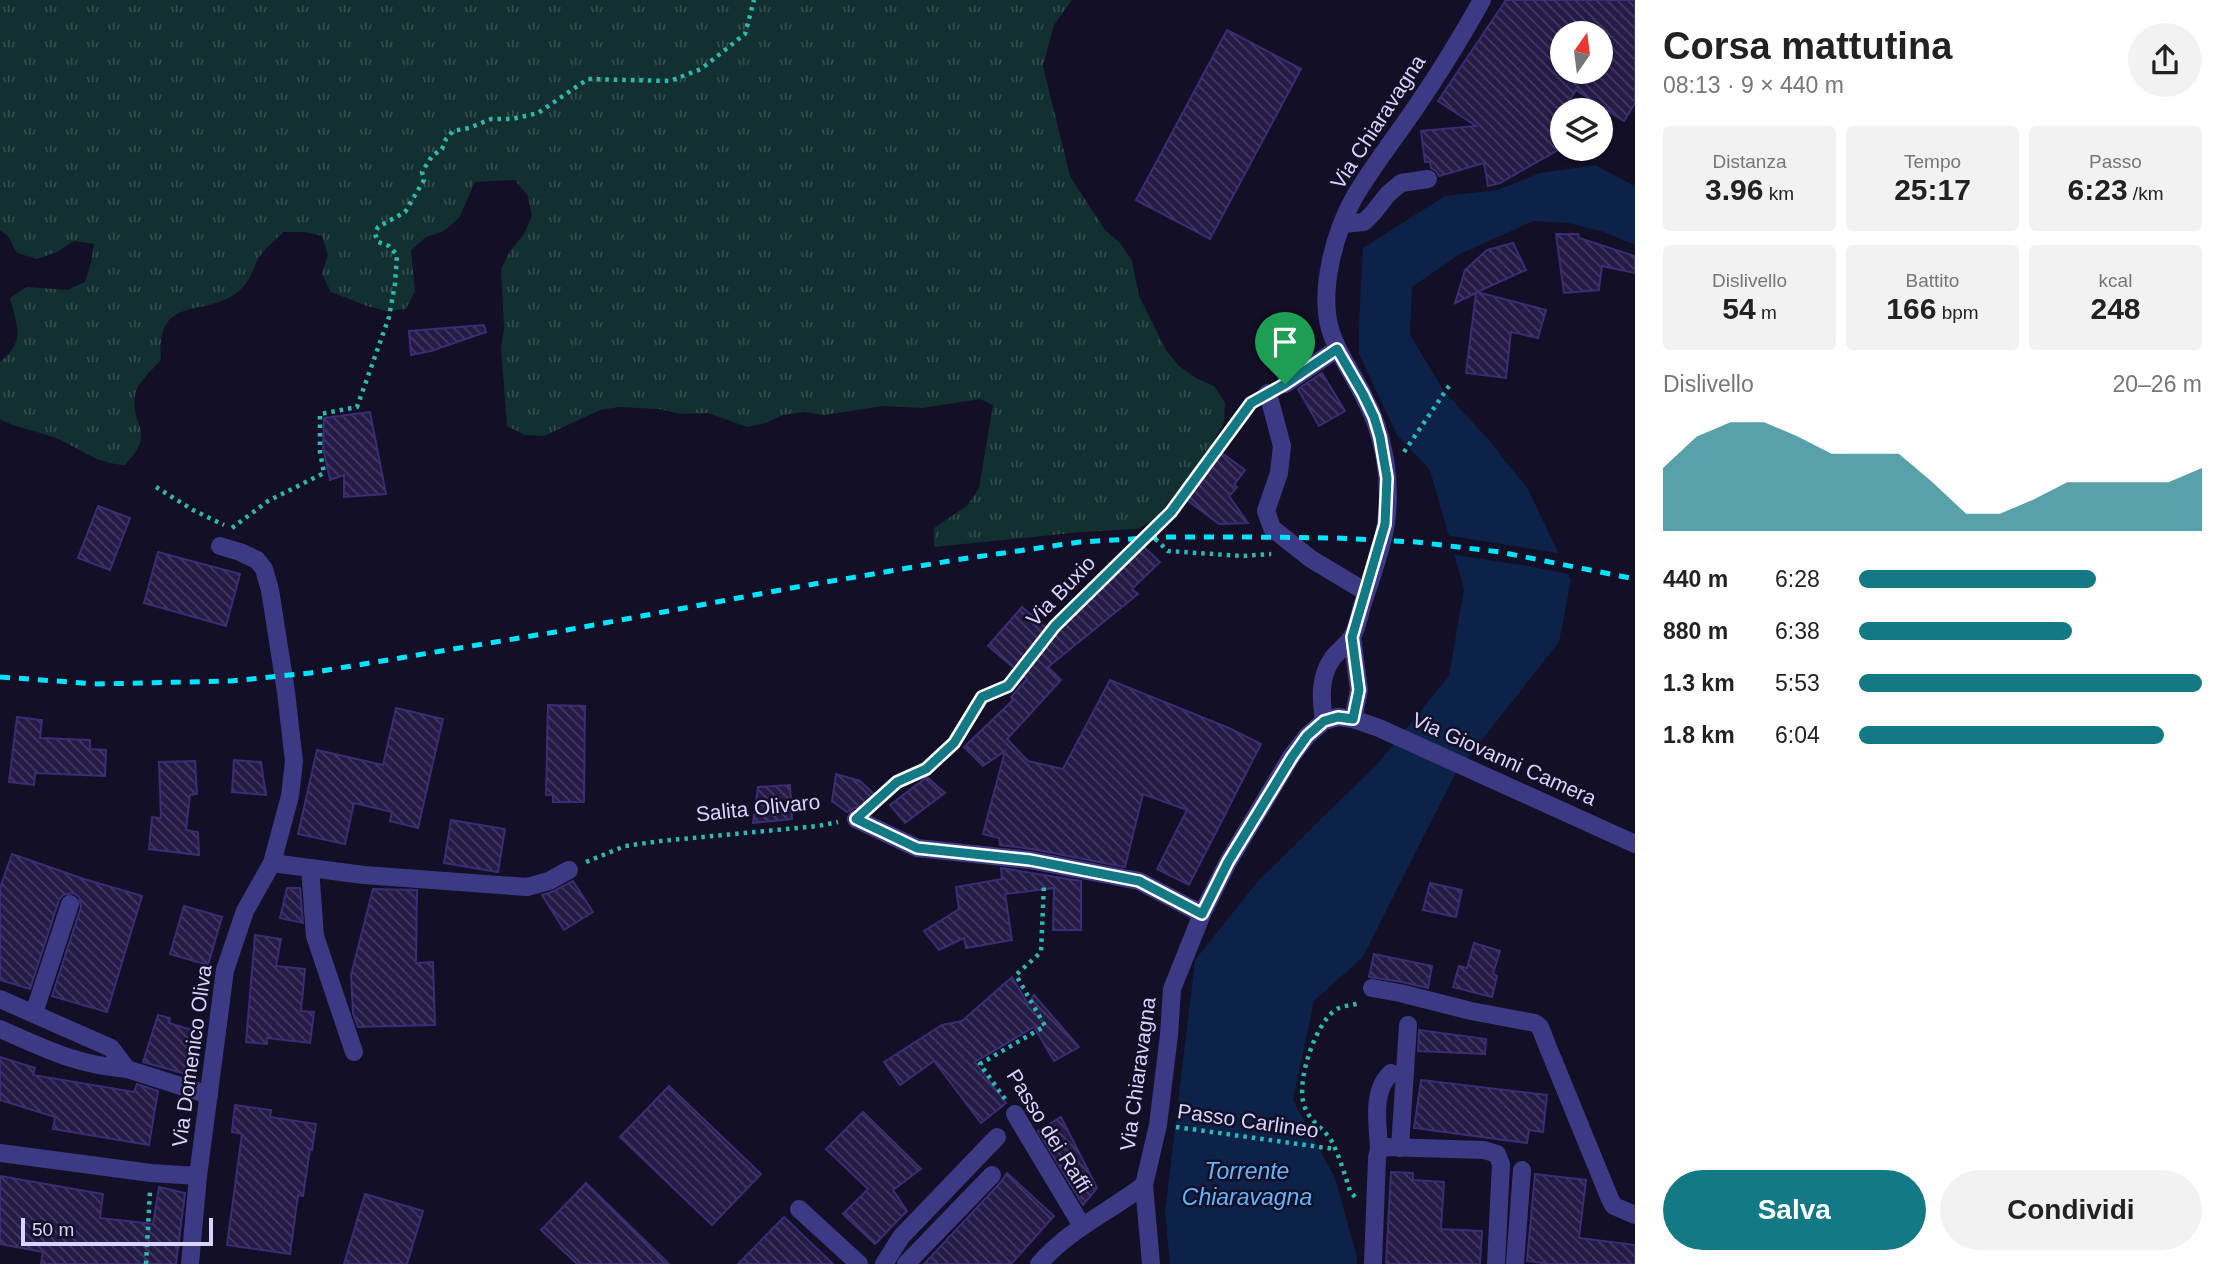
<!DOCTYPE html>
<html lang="it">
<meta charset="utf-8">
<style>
:root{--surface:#fff;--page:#f2f2f2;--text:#222;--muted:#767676;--accent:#137a85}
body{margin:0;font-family:Helvetica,sans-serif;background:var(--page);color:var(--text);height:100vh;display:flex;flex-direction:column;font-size:26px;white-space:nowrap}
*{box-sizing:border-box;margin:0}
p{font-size:23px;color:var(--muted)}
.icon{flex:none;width:38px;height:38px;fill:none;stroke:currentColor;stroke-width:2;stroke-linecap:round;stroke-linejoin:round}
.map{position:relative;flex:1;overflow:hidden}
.drawer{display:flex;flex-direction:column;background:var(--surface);width:595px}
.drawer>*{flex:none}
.needle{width:46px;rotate:14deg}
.tools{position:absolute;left:1550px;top:21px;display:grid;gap:14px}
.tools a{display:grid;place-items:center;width:63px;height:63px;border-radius:50%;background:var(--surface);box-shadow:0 2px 5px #0004;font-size:35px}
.scale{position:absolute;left:21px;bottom:18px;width:192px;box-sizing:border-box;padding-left:7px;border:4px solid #d9d4ff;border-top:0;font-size:19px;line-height:24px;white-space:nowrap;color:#d9d4ff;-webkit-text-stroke:5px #130f26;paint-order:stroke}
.pin{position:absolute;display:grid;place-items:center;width:60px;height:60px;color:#fff;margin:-72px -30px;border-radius:50% 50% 50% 0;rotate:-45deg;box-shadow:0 0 7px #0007}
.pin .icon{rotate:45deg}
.round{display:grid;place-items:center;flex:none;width:74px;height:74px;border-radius:37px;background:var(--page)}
.overview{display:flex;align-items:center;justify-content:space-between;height:119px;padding:0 28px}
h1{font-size:38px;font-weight:700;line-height:52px}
.stats{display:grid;grid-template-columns:repeat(3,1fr);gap:10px;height:119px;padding:7px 28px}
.stats div{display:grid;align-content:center;border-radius:7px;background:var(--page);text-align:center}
.stats b{font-size:30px;font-weight:700}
.stats small{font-size:19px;font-weight:400}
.stats p{font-size:19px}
.chart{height:196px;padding:14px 28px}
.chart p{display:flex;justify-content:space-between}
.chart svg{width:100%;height:126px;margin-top:7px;fill:var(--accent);opacity:.7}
.button{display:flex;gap:14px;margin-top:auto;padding:14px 28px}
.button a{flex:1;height:80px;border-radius:42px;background:var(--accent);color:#fff;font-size:28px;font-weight:700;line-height:80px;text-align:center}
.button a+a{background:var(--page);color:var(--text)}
ul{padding:0 28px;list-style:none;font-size:23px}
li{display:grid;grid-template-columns:112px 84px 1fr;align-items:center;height:52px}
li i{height:18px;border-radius:9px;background:var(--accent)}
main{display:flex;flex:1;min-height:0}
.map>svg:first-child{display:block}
.grass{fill:url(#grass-tufts)}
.water{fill:#0c2248}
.pier{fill:#130f26}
.building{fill:url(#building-back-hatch);stroke:#3b2d73;stroke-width:2;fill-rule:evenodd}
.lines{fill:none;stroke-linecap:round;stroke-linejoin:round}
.path{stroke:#2fb8b0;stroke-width:4.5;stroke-dasharray:3.5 5;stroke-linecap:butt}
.minor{stroke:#3d3a85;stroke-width:18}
.rail{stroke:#00e5ff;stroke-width:5;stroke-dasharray:10 9;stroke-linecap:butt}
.route-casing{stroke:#fff;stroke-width:14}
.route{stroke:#137a85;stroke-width:9}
.labels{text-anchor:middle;stroke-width:5;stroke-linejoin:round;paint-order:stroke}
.street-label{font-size:21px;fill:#d9d4ff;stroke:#130f26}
.water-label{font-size:23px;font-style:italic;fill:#62b6ff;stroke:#130f26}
</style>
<main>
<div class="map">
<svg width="1635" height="1264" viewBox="0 0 1635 1264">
<defs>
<pattern id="grass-tufts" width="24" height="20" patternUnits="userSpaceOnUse" patternTransform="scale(1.75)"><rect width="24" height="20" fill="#12302f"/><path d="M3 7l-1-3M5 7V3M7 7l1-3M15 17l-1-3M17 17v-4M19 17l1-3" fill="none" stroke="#344d4e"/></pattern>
<pattern id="building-back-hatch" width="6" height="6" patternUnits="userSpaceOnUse" patternTransform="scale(1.75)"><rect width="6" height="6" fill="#241b47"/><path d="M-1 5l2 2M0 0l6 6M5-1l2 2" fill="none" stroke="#433b63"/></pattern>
</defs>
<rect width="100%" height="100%" fill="#130f26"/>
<path class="grass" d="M0 0H1072L1054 25 1043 66 1070 176 1105 230 1120 243 1132 261 1139 296 1166 350 1179 366 1196 378 1214 386 1225 403 1224 422 1209 451 1154 520 1137 529 1081 532 934 547V528L968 505 979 488 993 405 980 399 922 408 883 406 824 415 804 412 783 415 766 423 747 427 708 413 681 414 659 409 619 407 600 410 544 436 525 435 507 426 501 348 504 328 501 269 510 251 524 234 532 216 528 196 515 180 475 182 459 218 444 231 426 237 411 250 415 291 406 309 386 311 367 306 331 292 322 274 328 255 322 236 304 232H283C276 240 266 247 260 256 253 267 251 280 241 289 207 321 156 290 161 360 153 369 137 383 135 395 130 429 158 429 125 465 93 463 81 448 53 437 35 430 17 429 0 419V362C26 341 17 326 10 298L27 287 67 290 85 282 91 263 94 244 74 241 57 252 37 259 17 253 8 236 0 230Z"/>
<path class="water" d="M1595 165 1635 186V245L1601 231 1568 223 1533 221 1460 254 1412 287 1410 335 1444 391 1487 438 1528 489 1571 580 1559 642 1455 774 1363 957 1314 1001 1293 1100 1335 1178 1357 1257V1264H1170L1165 1212 1195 960 1259 880 1381 760 1449 676 1464 589 1430 470 1397 435 1359 354V323L1363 248 1445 196 1498 190 1540 173Z"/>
<path class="pier" d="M1445 535 1563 554 1573 575 1528 566 1450 554Z"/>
<g class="building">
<path d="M1506 0H1635V103L1624 121 1576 90 1549 133 1558 150 1500 183 1488 186 1484 163 1439 176 1436 171 1431 168 1430 162H1425L1421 131 1476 126 1438 101ZM1563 33H1601V72H1563Z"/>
<path d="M1227 30 1301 69 1210 239 1136 200Z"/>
<path d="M1556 234H1578L1579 238 1635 256V273L1602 266 1599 290 1564 293Z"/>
<path d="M1513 243 1526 270 1477 292 1546 310 1538 338 1511 332 1506 378 1466 373 1476 293 1455 303 1465 270 1487 250Z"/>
<path d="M484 325 486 332 431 351 411 355 409 331Z"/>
<path d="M1322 373 1345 411 1319 426 1298 389Z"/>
<path d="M370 412 386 494 344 497V475L330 480 323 448 324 418Z"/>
<path d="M1222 453 1245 470 1234 485 1237 487 1229 496 1248 523 1219 524 1187 500Z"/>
<path d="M98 506 130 518 110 570 78 558Z"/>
<path d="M1143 546 1160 562 1132 589 1138 594 1048 667 1061 680 1007 739 1028 761 1063 769 1110 680 1229 728 1261 744 1189 885 1157 869 1187 810 1143 794 1125 867 1032 849 1000 845 999 838 983 834 1005 751 983 766 964 747 1013 700 1011 697 1027 679 988 646 1022 607 1053 634Z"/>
<path d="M158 552 240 574 226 626 144 603Z"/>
<path d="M548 705 585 706 584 802H553V795H546Z"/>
<path d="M396 708 443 719 418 828 390 821 392 812 354 803 345 844 298 834 317 750 383 765Z"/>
<path d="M17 717 42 720 40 738 90 740V749L106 750 105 776 35 773 34 785 9 782Z"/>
<path d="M234 760 261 762 266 795 232 792Z"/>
<path d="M195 761 197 794 190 795 186 830 198 832 199 855 149 849 152 817 161 818 159 762Z"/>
<path d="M836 774 860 781 875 795 859 808H854L847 812 832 801Z"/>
<path d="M927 777 945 793 905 823 890 805Z"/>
<path d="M790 785 792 819 753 823 758 787Z"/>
<path d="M451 820 505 829 498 872 444 863Z"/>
<path d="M12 854 84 879 142 896 107 1012 52 996 81 907 79 897 73 893 63 895 59 900 30 989 0 980V888Z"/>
<path d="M1001 868 1081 881V930H1053L1054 888 1005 894 1012 940 966 948 964 938 939 950 924 931 959 909 956 887 1002 879Z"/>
<path d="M573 881 593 912 564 930 542 895 554 891Z"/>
<path d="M1430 883 1462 890 1456 917 1423 910Z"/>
<path d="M287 888H300L303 923 280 918Z"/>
<path d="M373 889 417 890 416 963 433 962 435 1025 358 1027 353 1013 351 975Z"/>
<path d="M184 906 222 917 208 965 170 954Z"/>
<path d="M255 935 281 939 276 966 305 969 301 1011 314 1012 310 1043 267 1038V1044L246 1042Z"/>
<path d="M1474 943 1500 951 1493 974 1497 976 1492 997 1453 987 1459 966 1467 968Z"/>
<path d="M1374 954 1432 966 1428 988 1402 982 1369 977Z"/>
<path d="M1012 977 1028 1004 1034 995 1079 1047 1054 1061 1034 1027 975 1062 1006 1103 981 1123 934 1061 900 1085 884 1062 942 1025 962 1021Z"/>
<path d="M158 1015 170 1018 169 1023 201 1033 192 1063H189L186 1074 143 1062Z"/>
<path d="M1419 1030 1486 1039 1485 1054 1418 1051Z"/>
<path d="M0 1057 35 1068 33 1075 134 1092 137 1084 158 1091 149 1145 53 1129 55 1117 0 1100Z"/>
<path d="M1421 1080 1547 1095 1543 1132 1529 1130 1527 1143 1414 1128Z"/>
<path d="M669 1086 761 1174 712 1225 620 1137Z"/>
<path d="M235 1105 271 1110 270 1117 316 1124 312 1150 310 1149 303 1196 298 1195 290 1254 227 1245 242 1134 232 1132Z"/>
<path d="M863 1112 921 1169 893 1190 907 1211 875 1244 843 1214 868 1189 826 1149Z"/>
<path d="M1061 1117 1097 1188 1083 1205 1038 1131Z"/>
<path d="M1391 1172 1413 1173V1180L1444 1182 1441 1229 1482 1231 1480 1264H1386Z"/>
<path d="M1007 1173 1054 1216 1011 1264H924L1000 1183Z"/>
<path d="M1535 1174 1586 1180 1579 1238 1635 1245V1264H1550L1527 1261Z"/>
<path d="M0 1176 103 1194 100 1218 153 1224 159 1187 185 1193 176 1264H41L43 1252 0 1244Z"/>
<path d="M586 1183 669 1264H577L541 1230Z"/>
<path d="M365 1194 423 1211 407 1264H344Z"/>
<path d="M784 1217 833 1264H738Z"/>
</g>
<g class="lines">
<g class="path">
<path d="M1404 452 1451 383"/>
<path d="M156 487 193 510 224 525"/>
<path d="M232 528 268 501 324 473 320 452V414L357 407 389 317 395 284 397 255 389 246 378 242 375 234 378 227 405 212 424 180 422 172 432 156 442 149 446 139 453 131 469 128 491 119H512L538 113 588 79 670 81 701 69 745 34 754 0"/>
<path d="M1149 533 1168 551 1242 556 1271 554"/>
<path d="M872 804 897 782 926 769 954 743 982 697 1008 686 1055 626 1171 512 1251 404"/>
<path d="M586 862 625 846 661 841 818 826 838 822"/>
<path d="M1005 1099 980 1064 1045 1026 1016 975 1041 952 1044 884"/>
<path d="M1176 1127 1334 1149"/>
<path d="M1355 1197 1350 1191C1345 1175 1339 1155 1331 1140 1322 1126 1307 1121 1303 1101 1298 1077 1315 1026 1334 1011 1342 1005 1350 1006 1359 1003"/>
<path d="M146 1264 150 1191"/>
</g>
<g class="minor">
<path d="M1343 224 1364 222 1373 213 1388 194 1401 183 1428 179"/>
<path d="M1285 384 1337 349"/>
<path d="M1268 393 1282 446 1279 473 1266 511 1272 528 1311 559 1366 592"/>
<path d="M1352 637 1359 690 1353 719"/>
<path d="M1324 721C1321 700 1319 678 1332 659 1337 651 1348 645 1353 635 1358 625 1360 611 1364 600 1372 575 1382 549 1386 523 1392 480 1384 433 1363 395 1352 372 1337 353 1330 329 1319 289 1335 231 1355 196 1376 161 1402 129 1424 95 1445 64 1464 32 1482 0"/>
<path d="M856 819 917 848 1030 860 1139 881 1202 914"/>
<path d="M272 863 310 868 315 936 354 1052"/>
<path d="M310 868 364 875 527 887 549 881 569 870"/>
<path d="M1372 988 1400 993 1471 1011 1535 1023 1540 1027 1547 1045 1610 1199 1614 1206 1635 1215"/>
<path d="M0 999 111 1048 127 1069 209 1095"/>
<path d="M34 1013 70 904"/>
<path d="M0 1029C46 1049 76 1065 127 1069"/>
<path d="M1015 1114 1082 1226"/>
<path d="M1400 1148 1408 1025"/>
<path d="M1379 1149C1378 1125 1371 1091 1391 1073"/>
<path d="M0 1153 151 1173 198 1176"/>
<path d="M799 1209 859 1264"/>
<path d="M190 1264 198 1176 225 970 245 911 272 863 290 796 294 762 286 692 270 590 264 569 257 560 240 552 220 546"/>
<path d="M884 1264 901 1237 997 1137"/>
<path d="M906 1264 992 1175"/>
<path d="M1039 1264C1068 1230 1109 1212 1144 1185"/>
<path d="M1151 1264 1144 1185 1158 1125 1169 1035 1172 989 1202 914 1228 862 1291 757 1307 736 1324 721 1338 717 1353 719 1379 728 1635 844"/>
<path d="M1373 1264 1377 1158 1379 1149 1385 1147 1484 1150 1497 1154 1501 1164 1496 1264"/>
<path d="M1515 1264 1522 1170"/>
</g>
<path class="rail" d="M0 677 97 684 231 681 310 673 567 630 797 587 955 560 1080 542 1164 537H1249L1335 538 1416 542 1500 552 1635 579"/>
</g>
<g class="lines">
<g class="route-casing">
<path id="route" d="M1337 349 1363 394 1374 417 1380 437 1387 478 1385 524 1352 637 1359 690 1353 719 1338 717 1324 721 1307 736 1292 757 1228 862 1202 914 1139 881 1030 860 917 848 856 819 897 782 926 769 954 743 982 697 1008 686 1055 626 1171 512 1251 403 1285 384Z"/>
</g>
<use href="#route" class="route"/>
</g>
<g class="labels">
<g class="street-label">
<text transform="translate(1378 122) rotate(-57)" y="7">Via Chiaravagna</text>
<text transform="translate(1061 591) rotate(-46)" y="7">Via Buxio</text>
<text transform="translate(1504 759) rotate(24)" y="7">Via Giovanni Camera</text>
<text transform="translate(758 808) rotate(-6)" y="7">Salita Olivaro</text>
<text transform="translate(192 1056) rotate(-82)" y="7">Via Domenico Oliva</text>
<text transform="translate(1138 1074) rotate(-82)" y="7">Via Chiaravagna</text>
<text transform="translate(1248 1121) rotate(8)" y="7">Passo Carlineo</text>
<text transform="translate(1049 1131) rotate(58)" y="7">Passo dei Raffi</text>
</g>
<g class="water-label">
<text x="1247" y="1179">Torrente<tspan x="1247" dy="26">Chiaravagna</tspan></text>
</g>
</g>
</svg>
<div class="tools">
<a><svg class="needle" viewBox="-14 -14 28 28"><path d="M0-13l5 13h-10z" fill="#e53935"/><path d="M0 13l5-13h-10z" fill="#767676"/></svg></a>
<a><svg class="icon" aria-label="layers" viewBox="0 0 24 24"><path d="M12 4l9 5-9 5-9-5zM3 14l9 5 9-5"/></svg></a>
</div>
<div class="scale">50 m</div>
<div class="pin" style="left:1285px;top:384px;background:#1e9e55"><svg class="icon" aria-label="arrive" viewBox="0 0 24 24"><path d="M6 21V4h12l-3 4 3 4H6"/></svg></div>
</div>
<section class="drawer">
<div class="overview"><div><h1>Corsa mattutina</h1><p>08:13 · 9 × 440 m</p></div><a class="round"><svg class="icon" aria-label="share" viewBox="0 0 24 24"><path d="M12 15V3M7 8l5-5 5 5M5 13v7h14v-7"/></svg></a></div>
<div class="stats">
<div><p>Distanza</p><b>3.96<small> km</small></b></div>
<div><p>Tempo</p><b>25:17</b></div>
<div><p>Passo</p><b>6:23<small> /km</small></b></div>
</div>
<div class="stats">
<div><p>Dislivello</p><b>54<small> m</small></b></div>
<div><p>Battito</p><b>166<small> bpm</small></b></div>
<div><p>kcal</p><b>248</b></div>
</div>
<div class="chart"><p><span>Dislivello</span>20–26 m</p>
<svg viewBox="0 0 160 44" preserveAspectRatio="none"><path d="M0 44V22L10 11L20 6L30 6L40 11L50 17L60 17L70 17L80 27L90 38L100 38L110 33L120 27L130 27L140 27L150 27L160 22V44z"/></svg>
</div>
<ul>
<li><b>440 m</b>6:28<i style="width:69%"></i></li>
<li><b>880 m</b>6:38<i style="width:62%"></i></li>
<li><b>1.3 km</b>5:53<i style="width:100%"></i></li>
<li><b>1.8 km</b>6:04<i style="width:89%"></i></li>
</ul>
<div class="button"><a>Salva</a><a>Condividi</a></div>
</section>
</main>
